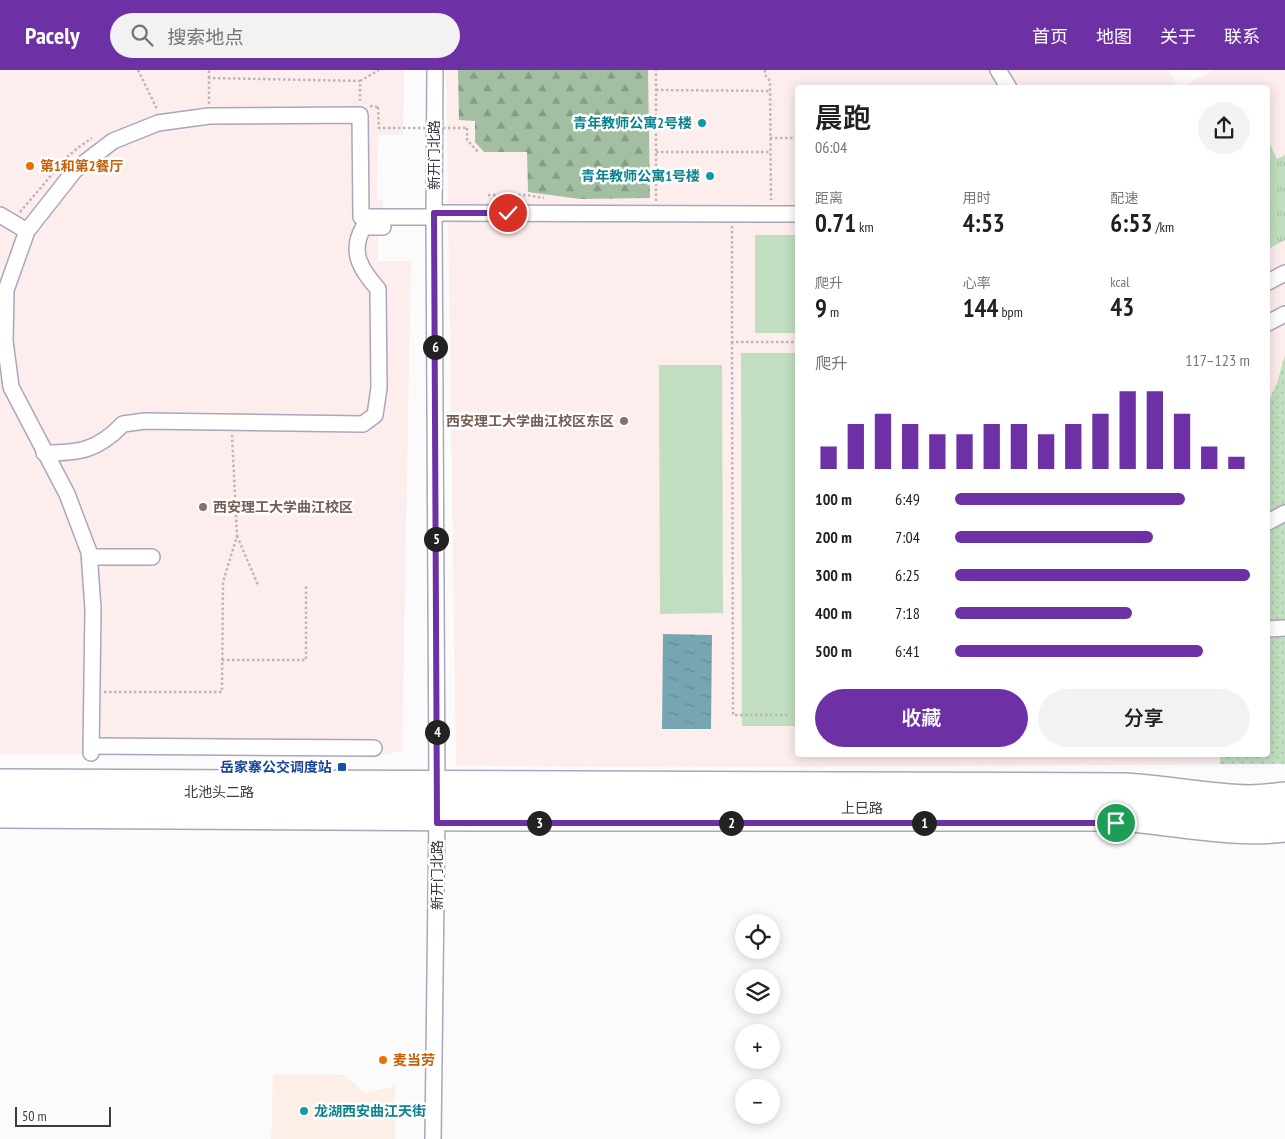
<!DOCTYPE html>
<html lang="zh">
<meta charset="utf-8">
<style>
:root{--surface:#fff;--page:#f2f2f2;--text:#202124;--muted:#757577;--accent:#6d30a5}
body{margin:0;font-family:"PT Sans Narrow","Noto Sans SC",sans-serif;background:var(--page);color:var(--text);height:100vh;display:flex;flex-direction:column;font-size:19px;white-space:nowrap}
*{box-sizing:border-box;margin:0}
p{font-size:16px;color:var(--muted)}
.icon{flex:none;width:28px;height:28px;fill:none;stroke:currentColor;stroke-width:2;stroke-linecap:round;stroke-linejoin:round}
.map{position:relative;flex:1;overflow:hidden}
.side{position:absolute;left:795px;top:15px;width:475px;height:672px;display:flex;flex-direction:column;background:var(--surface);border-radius:5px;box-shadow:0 2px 12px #0003}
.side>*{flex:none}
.tools{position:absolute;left:735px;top:844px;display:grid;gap:10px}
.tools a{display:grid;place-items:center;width:45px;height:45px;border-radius:50%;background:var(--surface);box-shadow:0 2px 12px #0003;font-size:25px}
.scale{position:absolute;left:15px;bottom:12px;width:96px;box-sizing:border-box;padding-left:5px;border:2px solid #3c3a44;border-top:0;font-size:14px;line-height:18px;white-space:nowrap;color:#3c3a44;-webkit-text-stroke:4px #fff;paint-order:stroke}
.pin{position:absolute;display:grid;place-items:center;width:42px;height:42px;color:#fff;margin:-21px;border:2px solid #fff;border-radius:50%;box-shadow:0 1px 5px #0007}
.km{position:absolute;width:25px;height:25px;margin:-12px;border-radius:50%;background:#222;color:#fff;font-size:14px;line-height:25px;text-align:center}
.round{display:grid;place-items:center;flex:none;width:52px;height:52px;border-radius:26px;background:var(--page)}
.headline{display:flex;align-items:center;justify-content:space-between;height:85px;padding:0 20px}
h1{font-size:28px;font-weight:600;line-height:38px}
.metrics{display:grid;grid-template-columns:repeat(3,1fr);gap:8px;height:85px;padding:5px 20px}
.metrics div{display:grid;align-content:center}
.metrics b{font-size:25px;font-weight:600}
.metrics small{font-size:14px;font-weight:400}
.metrics p{font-size:14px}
.chart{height:140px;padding:10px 20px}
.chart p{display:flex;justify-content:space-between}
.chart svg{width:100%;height:90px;margin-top:5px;stroke:var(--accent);stroke-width:6}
.cta{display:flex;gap:10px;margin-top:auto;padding:10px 20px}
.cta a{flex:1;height:58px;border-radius:30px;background:var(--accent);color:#fff;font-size:20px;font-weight:600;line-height:58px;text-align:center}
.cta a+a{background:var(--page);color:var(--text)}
ul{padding:0 20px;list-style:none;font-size:16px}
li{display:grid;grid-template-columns:80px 60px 1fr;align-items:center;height:38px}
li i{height:12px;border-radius:6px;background:var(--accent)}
header{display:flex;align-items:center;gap:30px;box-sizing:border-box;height:70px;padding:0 25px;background:var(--accent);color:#fff}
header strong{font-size:24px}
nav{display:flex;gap:28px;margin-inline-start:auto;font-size:18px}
.search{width:350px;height:45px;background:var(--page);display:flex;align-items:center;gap:12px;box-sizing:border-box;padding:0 18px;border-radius:28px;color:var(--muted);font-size:19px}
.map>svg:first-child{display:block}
.commercial{fill:#fdeee7}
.education{fill:#feeded}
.grass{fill:url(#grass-dots)}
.forest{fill:url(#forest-firs)}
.park{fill:url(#park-tufts)}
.pitch{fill:#c1dec0}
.water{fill:url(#water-ripples)}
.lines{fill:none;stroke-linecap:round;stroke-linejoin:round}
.minor-casing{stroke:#aba5bd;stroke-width:18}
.major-casing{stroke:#aba5bd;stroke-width:21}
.path{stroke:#b8b7ba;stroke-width:2.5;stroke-dasharray:2.5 2.5;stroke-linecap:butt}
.minor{stroke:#fff;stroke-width:15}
.major{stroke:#fff;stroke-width:19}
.path-bridge{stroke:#b8b7ba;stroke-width:2.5;stroke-dasharray:2.5 2.5;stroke-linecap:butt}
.route-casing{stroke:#fff;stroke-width:10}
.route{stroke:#6d30a5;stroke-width:6}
.culture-dot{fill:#0f9aa8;stroke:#fff;stroke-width:2}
.food-dot{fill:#e8710a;stroke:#fff;stroke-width:2}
.education-dot{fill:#8d6e63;stroke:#fff;stroke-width:2}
.transit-dot{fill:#1a4fb4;stroke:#fff;stroke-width:2}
.labels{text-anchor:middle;stroke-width:5;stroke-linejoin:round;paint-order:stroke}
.culture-label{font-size:14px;font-weight:bold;fill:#0d838f;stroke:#fff;text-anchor:end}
.street-label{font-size:14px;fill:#3c3a44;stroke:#fff}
.food-label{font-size:14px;font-weight:bold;fill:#c56008;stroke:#fff;text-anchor:start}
.education-label{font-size:14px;font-weight:bold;fill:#785e54;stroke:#fff;text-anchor:end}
.transit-label{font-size:14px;font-weight:bold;fill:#164399;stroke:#fff;text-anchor:end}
</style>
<header>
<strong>Pacely</strong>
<div class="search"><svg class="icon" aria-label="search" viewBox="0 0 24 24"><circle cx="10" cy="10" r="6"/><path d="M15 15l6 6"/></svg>搜索地点</div>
<nav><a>首页</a><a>地图</a><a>关于</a><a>联系</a></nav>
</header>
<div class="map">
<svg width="1285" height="1069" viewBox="0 0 1285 1069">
<defs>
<pattern id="grass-dots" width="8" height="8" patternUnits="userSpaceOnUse" patternTransform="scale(1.25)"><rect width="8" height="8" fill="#c1dec0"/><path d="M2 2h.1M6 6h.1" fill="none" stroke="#a7bfa6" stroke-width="1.8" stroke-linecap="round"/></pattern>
<pattern id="forest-firs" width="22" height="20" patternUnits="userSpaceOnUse" patternTransform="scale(1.25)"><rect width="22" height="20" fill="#a2c0a1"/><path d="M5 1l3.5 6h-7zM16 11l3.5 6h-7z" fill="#859d85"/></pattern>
<pattern id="park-tufts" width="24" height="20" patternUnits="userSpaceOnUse" patternTransform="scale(1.25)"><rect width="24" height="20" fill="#c1dec0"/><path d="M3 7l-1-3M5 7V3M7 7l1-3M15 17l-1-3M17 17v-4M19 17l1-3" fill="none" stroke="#a7bfa6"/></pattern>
<pattern id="water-ripples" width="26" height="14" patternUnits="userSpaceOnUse" patternTransform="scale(1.25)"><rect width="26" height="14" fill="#77a6b3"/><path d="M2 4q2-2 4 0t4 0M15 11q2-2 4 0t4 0" fill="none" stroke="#638893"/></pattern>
</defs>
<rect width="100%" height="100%" fill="#fbfbfb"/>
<path class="commercial" d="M273 1004 344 1005 365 1023 395 1016V1069H271Z"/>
<g class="education">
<path d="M0 0H404L403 65H378L377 129 383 130V159H378V191H411L402 682H393L392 684H0Z"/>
<path d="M446 0H1168L1178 17 798 18V685H1268V18L1182 17 1214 0H1285V694L749 697 456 696Z"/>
</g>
<path class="grass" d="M1285 285V694H1220V685H1268V332L1277 313Z"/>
<path class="forest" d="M458 0H648L650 128 580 129 528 122 527 82H484L475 72V51L459 50Z"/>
<path class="park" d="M1268 70 1277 89 1285 85V170L1268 179Z"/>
<g class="pitch">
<rect x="755" y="165" width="42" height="98"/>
<path d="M741 283H797V656H742Z"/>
<path d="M659 295H722L723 543 660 544Z"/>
</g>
<path class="water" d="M663 564 712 565 711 659H662Z"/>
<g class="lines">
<g class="minor-casing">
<g id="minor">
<path d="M435 0 434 147 437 718"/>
<path d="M998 0 1009 18"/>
<path d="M434 143 798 144"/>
<path d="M0 145 27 161"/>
<path d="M1268 212 1285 203"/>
<path d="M1268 253 1285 244"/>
<path d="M44 383C79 383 97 381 123 354L145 351 363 354 375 345 379 318 378 219C362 201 349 183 363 158L367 157H383"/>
<path d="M1268 452 1285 443"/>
<path d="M90 487H152"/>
<path d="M1268 559 1285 558"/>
<path d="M92 676 374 678"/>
<path d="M91 683 93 539 89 482 67 424 11 317 5 271 6 220 27 161 75 100 113 71 158 53 209 46 360 45 361 147H434"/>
<path d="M0 707 1124 711C1166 713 1208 722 1250 723 1262 723 1274 721 1285 720"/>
<path d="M0 750 478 753H1116C1172 756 1229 771 1285 764"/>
<path d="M433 1069 437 743"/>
</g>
</g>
<g class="major-casing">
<g id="major">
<path d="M0 722 437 721 1063 724 1144 727 1228 736 1285 733"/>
<path d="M0 736 1084 739C1101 739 1118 738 1134 740 1185 745 1234 756 1285 749"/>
</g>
</g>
<g class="path">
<path d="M138 0 157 39"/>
<path d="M765 0V5L770 11 771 130"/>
<path d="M209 8V0"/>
<path d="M360 11 379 0"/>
<path d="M656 20 770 21"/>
<path d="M209 34V8L360 11V31"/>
<path d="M370 36 378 37"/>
<path d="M467 58V70L478 82"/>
<path d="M770 68H798"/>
<path d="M656 82H770"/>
<path d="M67 87 79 77 92 68"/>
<path d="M488 125H527L544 128"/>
<path d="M656 131V0"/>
<path d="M20 142 60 95"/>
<path d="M732 156V272H798"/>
<path d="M732 272 733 645H789"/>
<path d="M237 466 258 515"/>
<path d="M222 590H306V514"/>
<path d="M104 622H222L223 512 237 466 232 365"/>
</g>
<use href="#minor" class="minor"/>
<use href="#major" class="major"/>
<path class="path-bridge" d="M378 37 379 58H467"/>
</g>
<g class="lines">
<g class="route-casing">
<path id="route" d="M508 143H434L437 753H1116"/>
</g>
<use href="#route" class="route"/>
</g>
<g class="culture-dot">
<circle cx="702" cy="53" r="5"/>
<circle cx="710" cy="106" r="5"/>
<circle cx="304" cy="1041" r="5"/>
</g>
<g class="food-dot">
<circle cx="30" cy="96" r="5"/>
<circle cx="383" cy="990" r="5"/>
</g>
<g class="education-dot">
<circle cx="624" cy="351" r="5"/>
<circle cx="203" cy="437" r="5"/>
</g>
<rect class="transit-dot" x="337" y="692" width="10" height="10" rx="2.5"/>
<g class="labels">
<g class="culture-label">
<text x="692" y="58">青年教师公寓2号楼</text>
<text x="700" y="111">青年教师公寓1号楼</text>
<text x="314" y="1046" text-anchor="start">龙湖西安曲江天街</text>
</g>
<g class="street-label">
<text transform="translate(434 85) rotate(-90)" y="5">新开门北路</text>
<text x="219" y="727">北池头二路</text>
<text x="862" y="743">上巳路</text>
<text transform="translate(437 805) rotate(-90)" y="5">新开门北路</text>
</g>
<g class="food-label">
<text x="40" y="101">第1和第2餐厅</text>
<text x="393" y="995">麦当劳</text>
</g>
<g class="education-label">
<text x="614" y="356">西安理工大学曲江校区东区</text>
<text x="213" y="442" text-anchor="start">西安理工大学曲江校区</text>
</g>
<g class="transit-label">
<text x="332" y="702">岳家寨公交调度站</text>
</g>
</g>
</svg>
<div class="tools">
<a><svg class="icon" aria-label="locate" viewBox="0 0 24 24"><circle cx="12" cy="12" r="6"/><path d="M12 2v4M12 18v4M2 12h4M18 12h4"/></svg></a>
<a><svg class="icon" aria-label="layers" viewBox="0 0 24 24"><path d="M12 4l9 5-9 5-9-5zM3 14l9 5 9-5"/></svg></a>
<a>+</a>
<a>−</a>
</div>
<div class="scale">50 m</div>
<div class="pin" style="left:1116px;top:753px;background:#1e9e55"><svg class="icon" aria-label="arrive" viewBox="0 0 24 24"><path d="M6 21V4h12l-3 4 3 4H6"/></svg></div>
<div class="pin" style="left:508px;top:143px;background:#d93025"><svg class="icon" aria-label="check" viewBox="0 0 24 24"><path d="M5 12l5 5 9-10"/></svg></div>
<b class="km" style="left:924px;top:753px">1</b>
<b class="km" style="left:731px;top:753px">2</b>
<b class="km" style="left:539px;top:753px">3</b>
<b class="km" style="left:437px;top:662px">4</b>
<b class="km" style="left:436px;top:469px">5</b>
<b class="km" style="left:435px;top:277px">6</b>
<section class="side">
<div class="headline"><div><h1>晨跑</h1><p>06:04</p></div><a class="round"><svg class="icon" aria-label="share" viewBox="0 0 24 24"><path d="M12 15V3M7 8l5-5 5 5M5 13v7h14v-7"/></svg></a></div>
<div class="metrics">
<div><p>距离</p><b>0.71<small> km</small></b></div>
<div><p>用时</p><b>4:53</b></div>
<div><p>配速</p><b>6:53<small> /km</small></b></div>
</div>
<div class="metrics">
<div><p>爬升</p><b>9<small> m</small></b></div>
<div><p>心率</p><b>144<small> bpm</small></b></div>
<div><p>kcal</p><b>43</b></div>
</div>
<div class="chart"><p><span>爬升</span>117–123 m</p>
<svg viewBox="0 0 160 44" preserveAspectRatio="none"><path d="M5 44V33M15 44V22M25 44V17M35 44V22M45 44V27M55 44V27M65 44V22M75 44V22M85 44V27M95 44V22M105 44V17M115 44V6M125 44V6M135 44V17M145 44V33M155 44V38"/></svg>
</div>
<ul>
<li><b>100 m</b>6:49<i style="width:78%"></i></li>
<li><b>200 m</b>7:04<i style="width:67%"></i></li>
<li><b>300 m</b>6:25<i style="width:100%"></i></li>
<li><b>400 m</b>7:18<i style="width:60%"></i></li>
<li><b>500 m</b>6:41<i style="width:84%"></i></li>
</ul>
<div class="cta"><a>收藏</a><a>分享</a></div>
</section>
</div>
